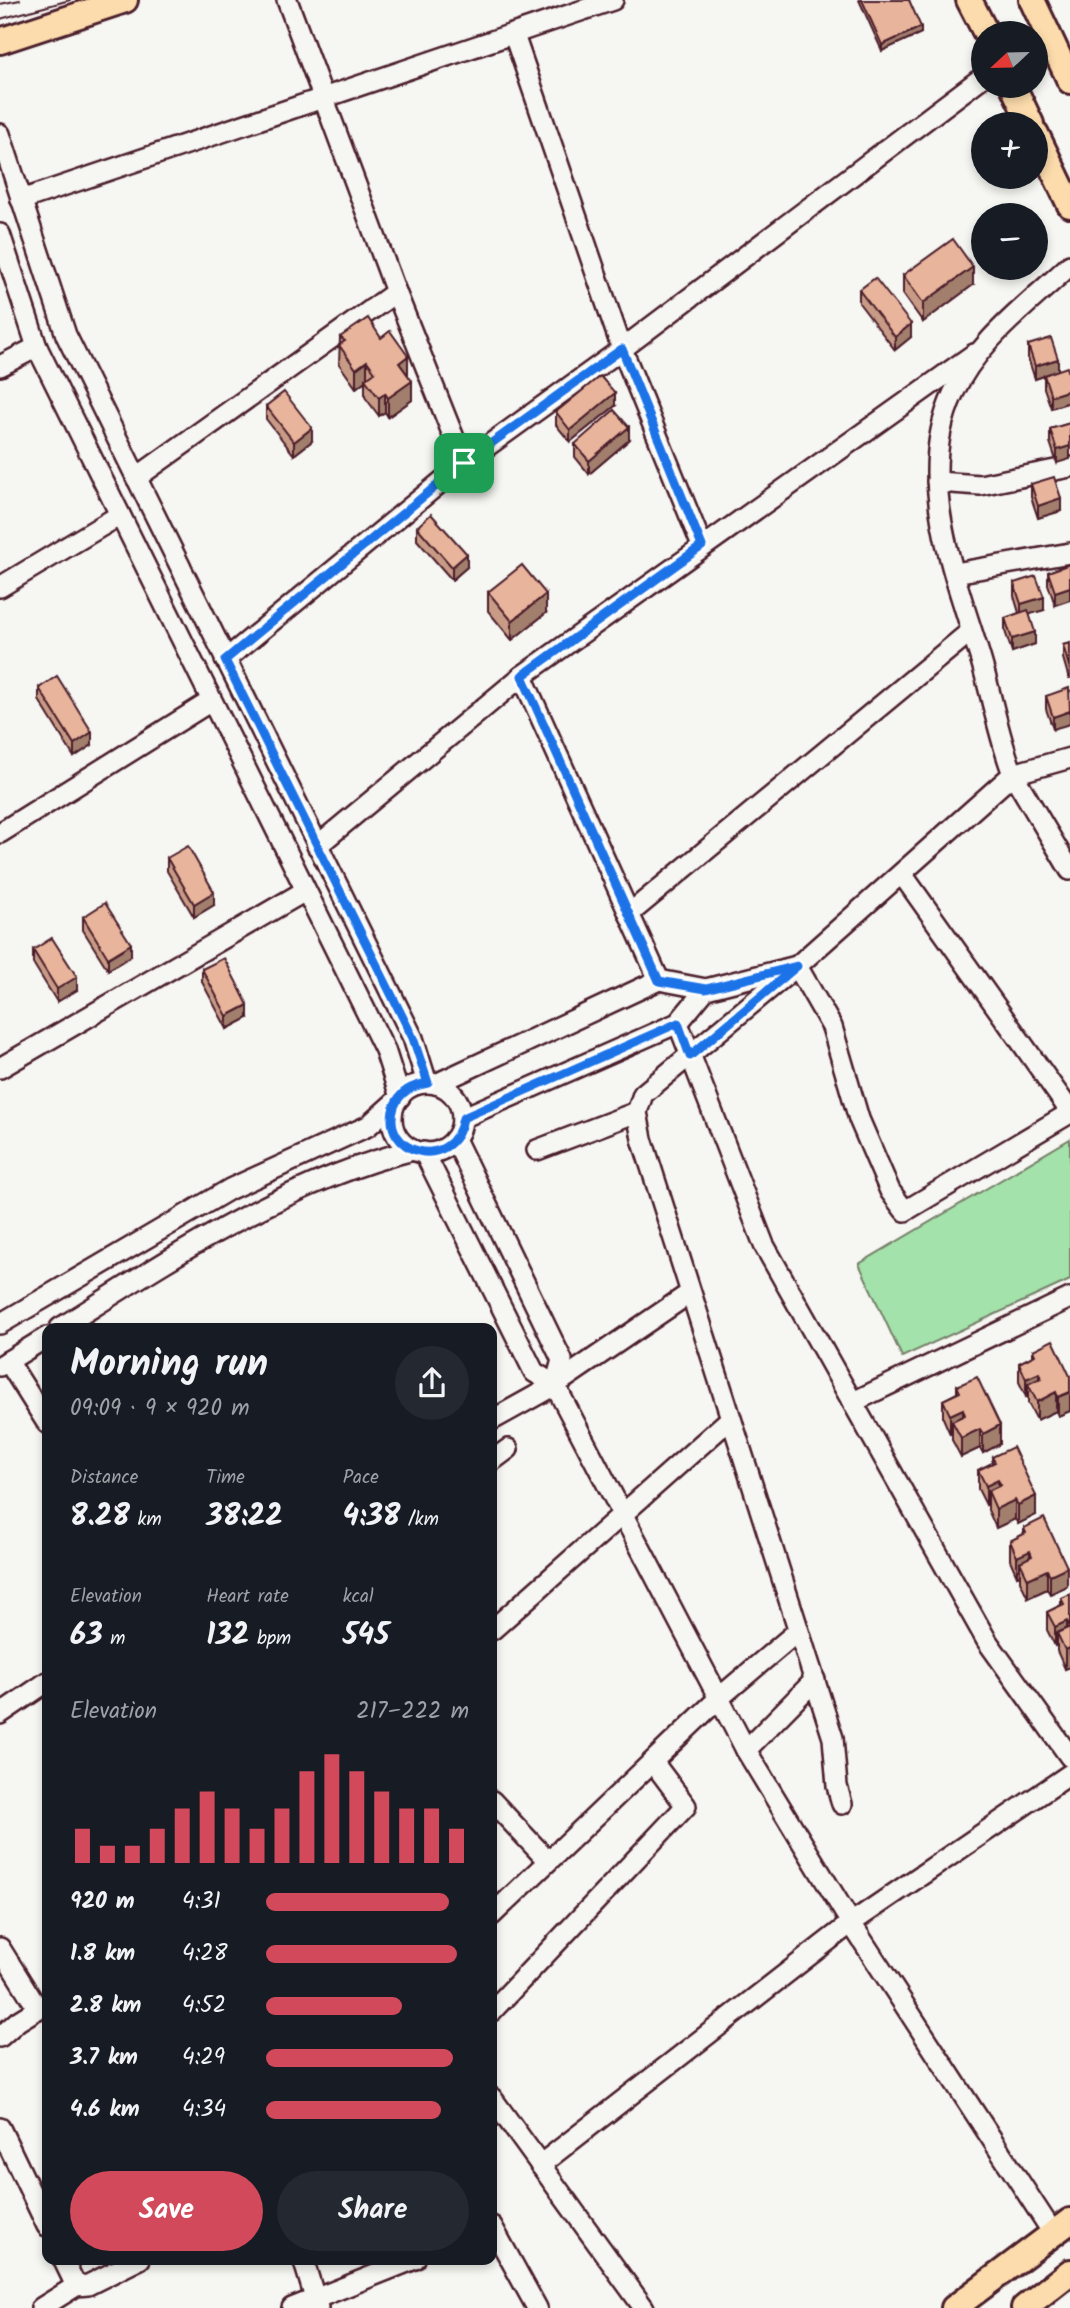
<!DOCTYPE html>
<meta charset="utf-8">
<style>
:root{--surface:#171b24;--page:#242831;--text:#f1f3f6;--muted:#9ea1a6;--accent:#d1495b}
body{margin:0;font-family:Kalam,sans-serif;background:var(--page);color:var(--text);height:100vh;display:flex;flex-direction:column;font-size:26px;white-space:nowrap}
*{box-sizing:border-box;margin:0}
p{font-size:23px;color:var(--muted)}
.icon{flex:none;width:38px;height:38px;fill:none;stroke:currentColor;stroke-width:2;stroke-linecap:round;stroke-linejoin:round}
.map{position:relative;flex:1;overflow:hidden}
.details{position:absolute;left:42px;top:1323px;width:455px;height:942px;display:flex;flex-direction:column;background:var(--surface);border-radius:14px;box-shadow:0 4px 10px #0003}
.details>*{flex:none}
.needle{width:46px;rotate:248deg}
.tools{position:absolute;left:971px;top:21px;display:grid;gap:14px}
.tools a{display:grid;place-items:center;width:77px;height:77px;border-radius:50%;background:var(--surface);box-shadow:0 4px 10px #0003;font-size:35px}
.pin{position:absolute;display:grid;place-items:center;width:60px;height:60px;color:#fff;margin:-30px;border-radius:14px;box-shadow:0 4px 10px #0006}
.round{display:grid;place-items:center;flex:none;width:74px;height:74px;border-radius:37px;background:var(--page)}
.headline{display:flex;align-items:center;justify-content:space-between;height:119px;padding:0 28px}
h1{font-size:38px;font-weight:800;line-height:52px}
.stats{display:grid;grid-template-columns:repeat(3,1fr);gap:10px;height:119px;padding:7px 28px}
.stats div{display:grid;align-content:center}
.stats b{font-size:30px;font-weight:800}
.stats small{font-size:19px;font-weight:400}
.stats p{font-size:19px}
.chart{height:196px;padding:14px 28px}
.chart p{display:flex;justify-content:space-between}
.chart svg{width:100%;height:126px;margin-top:7px;stroke:var(--accent);stroke-width:6}
.cta{display:flex;gap:14px;margin-top:auto;padding:14px 28px}
.cta a{flex:1;height:80px;border-radius:42px;background:var(--accent);color:#fff;font-size:28px;font-weight:800;line-height:80px;text-align:center}
.cta a+a{background:var(--page);color:var(--text)}
ul{padding:0 28px;list-style:none;font-size:23px}
li{display:grid;grid-template-columns:112px 84px 1fr;align-items:center;height:52px}
li i{height:18px;border-radius:9px;background:var(--accent)}
.map>svg:first-child{display:block}
.green{fill:#a3e2aa;stroke:#76806a;stroke-width:2}
.lines{fill:none;stroke-linecap:round;stroke-linejoin:round}
.minor-casing{stroke:#4a1f2b;stroke-width:24}
.major-casing{stroke:#4a1f2b;stroke-width:30}
.minor{stroke:#f6f6f2;stroke-width:19}
.major{stroke:#fcdcac;stroke-width:24}
.tram{stroke:#4a1f2b;stroke-width:2}
.wall{fill:#c89b86;stroke:#4a1f2b;stroke-width:2}
.shaded-wall{fill:#a27e6d;stroke:#4a1f2b;stroke-width:2}
.building{fill:#e8b49c;stroke:#4a1f2b;stroke-width:2}
.route-casing{stroke:#fff;stroke-width:14}
.route{stroke:#1a73e8;stroke-width:9}
</style>
<div class="map">
<svg width="1070" height="2308" viewBox="0 0 1070 2308">
<rect width="100%" height="100%" fill="#f6f6f2"/>
<filter id="ink" filterUnits="userSpaceOnUse"><feTurbulence type="fractalNoise" baseFrequency=".0143" numOctaves="2"/><feDisplacementMap in="SourceGraphic" scale="14" xChannelSelector="R" yChannelSelector="G"/><feConvolveMatrix kernelMatrix="1 2 1 2 8 2 1 2 1" color-interpolation-filters="sRGB"/></filter>
<g filter="url(#ink)">
<path class="green" d="M1070 1139V1280L902 1357 859 1264Z"/>
<g class="lines">
<g class="minor-casing">
<g id="minor">
<path d="M287 0 396 292 464 463"/>
<path d="M514 35 622 349 702 546"/>
<path d="M0 134 66 335 413 1038 427 1083"/>
<path d="M21 200 613 0"/>
<path d="M0 234 37 347 385 1050 400 1097"/>
<path d="M0 366 37 347"/>
<path d="M136 478 396 292"/>
<path d="M937 482 980 485 1070 467"/>
<path d="M955 573 1070 553"/>
<path d="M0 587 120 515"/>
<path d="M225 660 464 463 622 349 984 76"/>
<path d="M522 676 659 980"/>
<path d="M1070 758 1013 774 1070 870"/>
<path d="M0 833 211 701"/>
<path d="M317 846 522 676 974 354"/>
<path d="M902 874 1070 1111"/>
<path d="M629 914 971 631"/>
<path d="M678 1023 764 1245 987 1641 1070 1757"/>
<path d="M0 1068 305 891"/>
<circle cx="427" cy="1118" r="35"/>
<path d="M436 1084 659 980 706 989 797 966 832 1027 859 1119 890 1191 905 1211 1070 1113"/>
<path d="M462 1118 678 1023 706 989"/>
<path d="M455 1139 562 1360 555 1385"/>
<path d="M537 1150 637 1112"/>
<path d="M424 1152 534 1372 555 1385 746 1750 851 1923 1053 2233"/>
<path d="M0 1324 230 1189 368 1126 397 1100"/>
<path d="M60 1328C171 1258 284 1182 413 1150"/>
<path d="M8 1361 47 1423"/>
<path d="M0 1366 47 1337"/>
<path d="M853 1402 1070 1298"/>
<path d="M492 1420 555 1385 690 1293"/>
<path d="M492 1461 508 1449"/>
<path d="M492 1630 730 1419"/>
<path d="M0 1714 47 1682"/>
<path d="M746 1750 815 1680"/>
<path d="M492 1801 548 1861"/>
<path d="M842 1804 837 1786 833 1738 642 1139 637 1112 643 1094 797 966 1013 774C998 735 992 696 980 657 955 575 914 478 953 394 977 341 1029 304 1070 265"/>
<path d="M492 1915 719 1698 798 1631"/>
<path d="M0 1948 38 2009"/>
<path d="M492 2011 686 1806 653 1762"/>
<path d="M0 2037 18 2021 47 2003"/>
<path d="M492 2098 644 2308"/>
<path d="M0 2128 47 2226"/>
<path d="M540 2165 851 1923 1070 1774"/>
<path d="M492 2226 537 2308"/>
<path d="M63 2259 76 2286"/>
<path d="M303 2259 318 2308"/>
<path d="M41 2308 76 2286 88 2285 140 2259"/>
<path d="M292 2308 415 2259"/>
</g>
</g>
<g class="major-casing">
<g id="major">
<path d="M969 0 986 33"/>
<path d="M1032 0 1070 81"/>
<path d="M0 41 125 0"/>
<path d="M1013 86 1031 124"/>
<path d="M1036 134 1070 205"/>
<path d="M954 2308 1070 2221"/>
<path d="M1024 2308 1070 2272"/>
</g>
</g>
<use href="#minor" class="minor"/>
<use href="#major" class="major"/>
<g class="tram">
<path d="M0 4 20 0"/>
<path d="M0 19 70 0"/>
</g>
</g>
<g class="wall">
<path d="M859 0H909L921 33 882 51Z"/>
<path d="M903 275 973 285 923 322 903 294Z"/>
<path d="M859 290 911 337 895 350 859 303Z"/>
<path d="M340 337 408 375 412 400 388 417 385 412 379 416 365 397V381L356 388 339 364Z"/>
<path d="M1028 345 1058 370 1070 377V402L1051 408 1044 388V376L1035 379 1028 358Z"/>
<path d="M266 406 312 441 294 455 266 419Z"/>
<path d="M615 406 570 442 556 425V412Z"/>
<path d="M1070 423 1057 463 1050 442V429Z"/>
<path d="M629 440 589 474 575 457V444Z"/>
<path d="M1031 484 1061 511 1038 518 1031 497Z"/>
<path d="M417 527 467 567 452 580 417 540Z"/>
<path d="M1070 564 1055 605 1048 584V572Z"/>
<path d="M1014 583 1044 610 1029 614 1035 644 1012 652 1005 631V618L1019 613 1014 596Z"/>
<path d="M488 592 546 613 512 640 488 611Z"/>
<path d="M1070 643V679H1069L1063 658V645Z"/>
<path d="M39 688 92 745 74 757 39 700Z"/>
<path d="M1070 691 1053 729 1046 709V696Z"/>
<path d="M167 858 214 905 194 917 167 871Z"/>
<path d="M83 917 131 956 108 970 83 930Z"/>
<path d="M33 950 77 990 57 1002 33 963Z"/>
<path d="M202 969 248 1018 227 1029 202 982Z"/>
<path d="M1033 1350 1070 1376V1411L1058 1416 1056 1411 1037 1420 1028 1403V1396L1026 1397 1019 1382V1363L1033 1356Z"/>
<path d="M957 1386 1000 1444 983 1453 980 1448 961 1457 952 1440V1433L950 1434 943 1418V1400L957 1393Z"/>
<path d="M992 1457 1036 1515 1018 1524 1015 1519 996 1528 988 1510V1504L986 1505 978 1489V1470L992 1463Z"/>
<path d="M1024 1528 1067 1586 1050 1594 1047 1589 1028 1598 1020 1581V1575L1017 1576 1010 1560V1541L1024 1534Z"/>
<path d="M1070 1594V1667L1065 1669 1057 1651V1645L1055 1646 1047 1630V1612L1061 1605V1598Z"/>
</g>
<g class="shaded-wall">
<path d="M921 27V33L882 51V45Z"/>
<path d="M973 267V285L923 322V303Z"/>
<path d="M911 324V337L895 350V337Z"/>
<path d="M408 356V375L399 363Z"/>
<path d="M1058 359V371L1035 379V366Z"/>
<path d="M367 361V380L365 379V381L356 388V369Z"/>
<path d="M412 381V400L388 417V398Z"/>
<path d="M1070 390V402L1051 408V396Z"/>
<path d="M385 393V412L379 416V398Z"/>
<path d="M615 393V406L570 442V430Z"/>
<path d="M629 427V440L589 474V461Z"/>
<path d="M312 428V441L294 455V442Z"/>
<path d="M1070 446V459L1057 463V450Z"/>
<path d="M1061 498V511L1038 518V506Z"/>
<path d="M467 554V567L452 580V567Z"/>
<path d="M1070 587V600L1055 605V592Z"/>
<path d="M546 594V613L512 640V621Z"/>
<path d="M1044 597V610L1021 617V604Z"/>
<path d="M1035 632V644L1012 652V639Z"/>
<path d="M1070 711V724L1053 729V717Z"/>
<path d="M92 732V745L74 757V744Z"/>
<path d="M214 892V905L194 917V904Z"/>
<path d="M131 944V956L108 970V958Z"/>
<path d="M77 977V990L57 1002V989Z"/>
<path d="M248 1005V1018L227 1029V1016Z"/>
<path d="M1039 1373V1392L1028 1384V1396L1026 1397V1379Z"/>
<path d="M1056 1392V1411L1037 1420V1402Z"/>
<path d="M1070 1392V1411L1058 1416V1397Z"/>
<path d="M963 1409V1428L952 1421V1433L950 1434V1415Z"/>
<path d="M1000 1425V1444L983 1453V1434Z"/>
<path d="M980 1429V1448L961 1457V1438Z"/>
<path d="M998 1480V1499L988 1491V1504L986 1505V1486Z"/>
<path d="M1036 1496V1515L1018 1524V1505Z"/>
<path d="M1015 1500V1519L996 1528V1509Z"/>
<path d="M1030 1551V1570L1020 1562V1575L1017 1576V1557Z"/>
<path d="M1067 1567V1586L1050 1594V1575Z"/>
<path d="M1047 1570V1589L1028 1598V1579Z"/>
<path d="M1067 1621V1640L1057 1633V1645L1055 1646V1627Z"/>
<path d="M1070 1648V1667L1065 1669V1650Z"/>
</g>
<g class="building">
<path d="M862 0H909L921 27 882 45Z"/>
<path d="M953 239 973 267 923 303 903 275Z"/>
<path d="M875 278 911 324 895 337 859 290Z"/>
<path d="M368 318 381 338 390 331 408 356 399 363 412 381 388 398 385 393 379 398 365 379 375 372 367 361 356 369 339 345 345 341 340 337Z"/>
<path d="M1051 338 1058 359 1035 366 1028 345Z"/>
<path d="M1067 367 1070 377V390L1051 396 1044 375Z"/>
<path d="M600 376 615 393 570 430 556 412Z"/>
<path d="M284 392 312 428 294 442 266 406Z"/>
<path d="M614 410 629 427 589 461 575 444Z"/>
<path d="M1070 423V446L1057 450 1050 429Z"/>
<path d="M1054 477 1061 498 1038 506 1031 484Z"/>
<path d="M431 514 467 554 452 567 417 527Z"/>
<path d="M1070 564V587L1055 592 1048 572Z"/>
<path d="M522 565 546 594 512 621 488 592Z"/>
<path d="M1036 576 1044 597 1021 604 1014 583Z"/>
<path d="M1028 610 1035 632 1012 639 1005 618Z"/>
<path d="M1070 643V666H1069L1063 645Z"/>
<path d="M57 676 92 732 74 744 39 688Z"/>
<path d="M1069 688 1070 711 1053 717 1046 696Z"/>
<path d="M188 846 214 892 194 904 167 858Z"/>
<path d="M105 903 131 944 108 958 83 917Z"/>
<path d="M52 938 77 977 57 989 33 950Z"/>
<path d="M224 958 248 1005 227 1016 202 969Z"/>
<path d="M1053 1340 1070 1376V1392L1058 1397 1056 1392 1037 1402 1028 1384 1041 1378 1039 1373 1026 1379 1019 1363 1035 1355 1033 1350Z"/>
<path d="M977 1377 1000 1425 983 1434 980 1429 961 1438 952 1421 965 1415 963 1409 950 1415 943 1400 960 1392 957 1386Z"/>
<path d="M1013 1447 1036 1496 1018 1505 1015 1500 996 1509 988 1491 1001 1485 998 1480 986 1486 978 1470 995 1462 992 1457Z"/>
<path d="M1044 1518 1067 1567 1050 1575 1047 1570 1028 1579 1020 1562 1032 1556 1030 1551 1017 1557 1010 1541 1026 1533 1024 1528Z"/>
<path d="M1070 1594V1648L1065 1650 1057 1633 1070 1627 1067 1621 1055 1627 1047 1612 1064 1604 1061 1598Z"/>
</g>
</g>
<g class="lines" filter="url(#ink)">
<g class="route-casing">
<path id="route" d="M622 349 702 546 522 676 659 981 706 989 797 966 690 1056 678 1023 463 1118C453 1175 379 1153 394 1107 400 1091 412 1086 428 1083L413 1038 225 660 464 463Z"/>
</g>
<use href="#route" class="route"/>
</g>
</svg>
<div class="tools">
<a><svg class="needle" viewBox="-14 -14 28 28"><path d="M0-13l5 13h-10z" fill="#e53935"/><path d="M0 13l5-13h-10z" fill="#9ea1a6"/></svg></a>
<a>+</a>
<a>−</a>
</div>
<div class="pin" style="left:464px;top:463px;background:#1e9e55"><svg class="icon" aria-label="arrive" viewBox="0 0 24 24"><path d="M6 21V4h12l-3 4 3 4H6"/></svg></div>
<section class="details">
<div class="headline"><div><h1>Morning run</h1><p>09:09 · 9 × 920 m</p></div><a class="round"><svg class="icon" aria-label="share" viewBox="0 0 24 24"><path d="M12 15V3M7 8l5-5 5 5M5 13v7h14v-7"/></svg></a></div>
<div class="stats">
<div><p>Distance</p><b>8.28<small> km</small></b></div>
<div><p>Time</p><b>38:22</b></div>
<div><p>Pace</p><b>4:38<small> /km</small></b></div>
</div>
<div class="stats">
<div><p>Elevation</p><b>63<small> m</small></b></div>
<div><p>Heart rate</p><b>132<small> bpm</small></b></div>
<div><p>kcal</p><b>545</b></div>
</div>
<div class="chart"><p><span>Elevation</span>217–222 m</p>
<svg viewBox="0 0 160 44" preserveAspectRatio="none"><path d="M5 44V32M15 44V38M25 44V38M35 44V32M45 44V25M55 44V19M65 44V25M75 44V32M85 44V25M95 44V12M105 44V6M115 44V12M125 44V19M135 44V25M145 44V25M155 44V32"/></svg>
</div>
<ul>
<li><b>920 m</b>4:31<i style="width:90%"></i></li>
<li><b>1.8 km</b>4:28<i style="width:94%"></i></li>
<li><b>2.8 km</b>4:52<i style="width:67%"></i></li>
<li><b>3.7 km</b>4:29<i style="width:92%"></i></li>
<li><b>4.6 km</b>4:34<i style="width:86%"></i></li>
</ul>
<div class="cta"><a>Save</a><a>Share</a></div>
</section>
</div>
